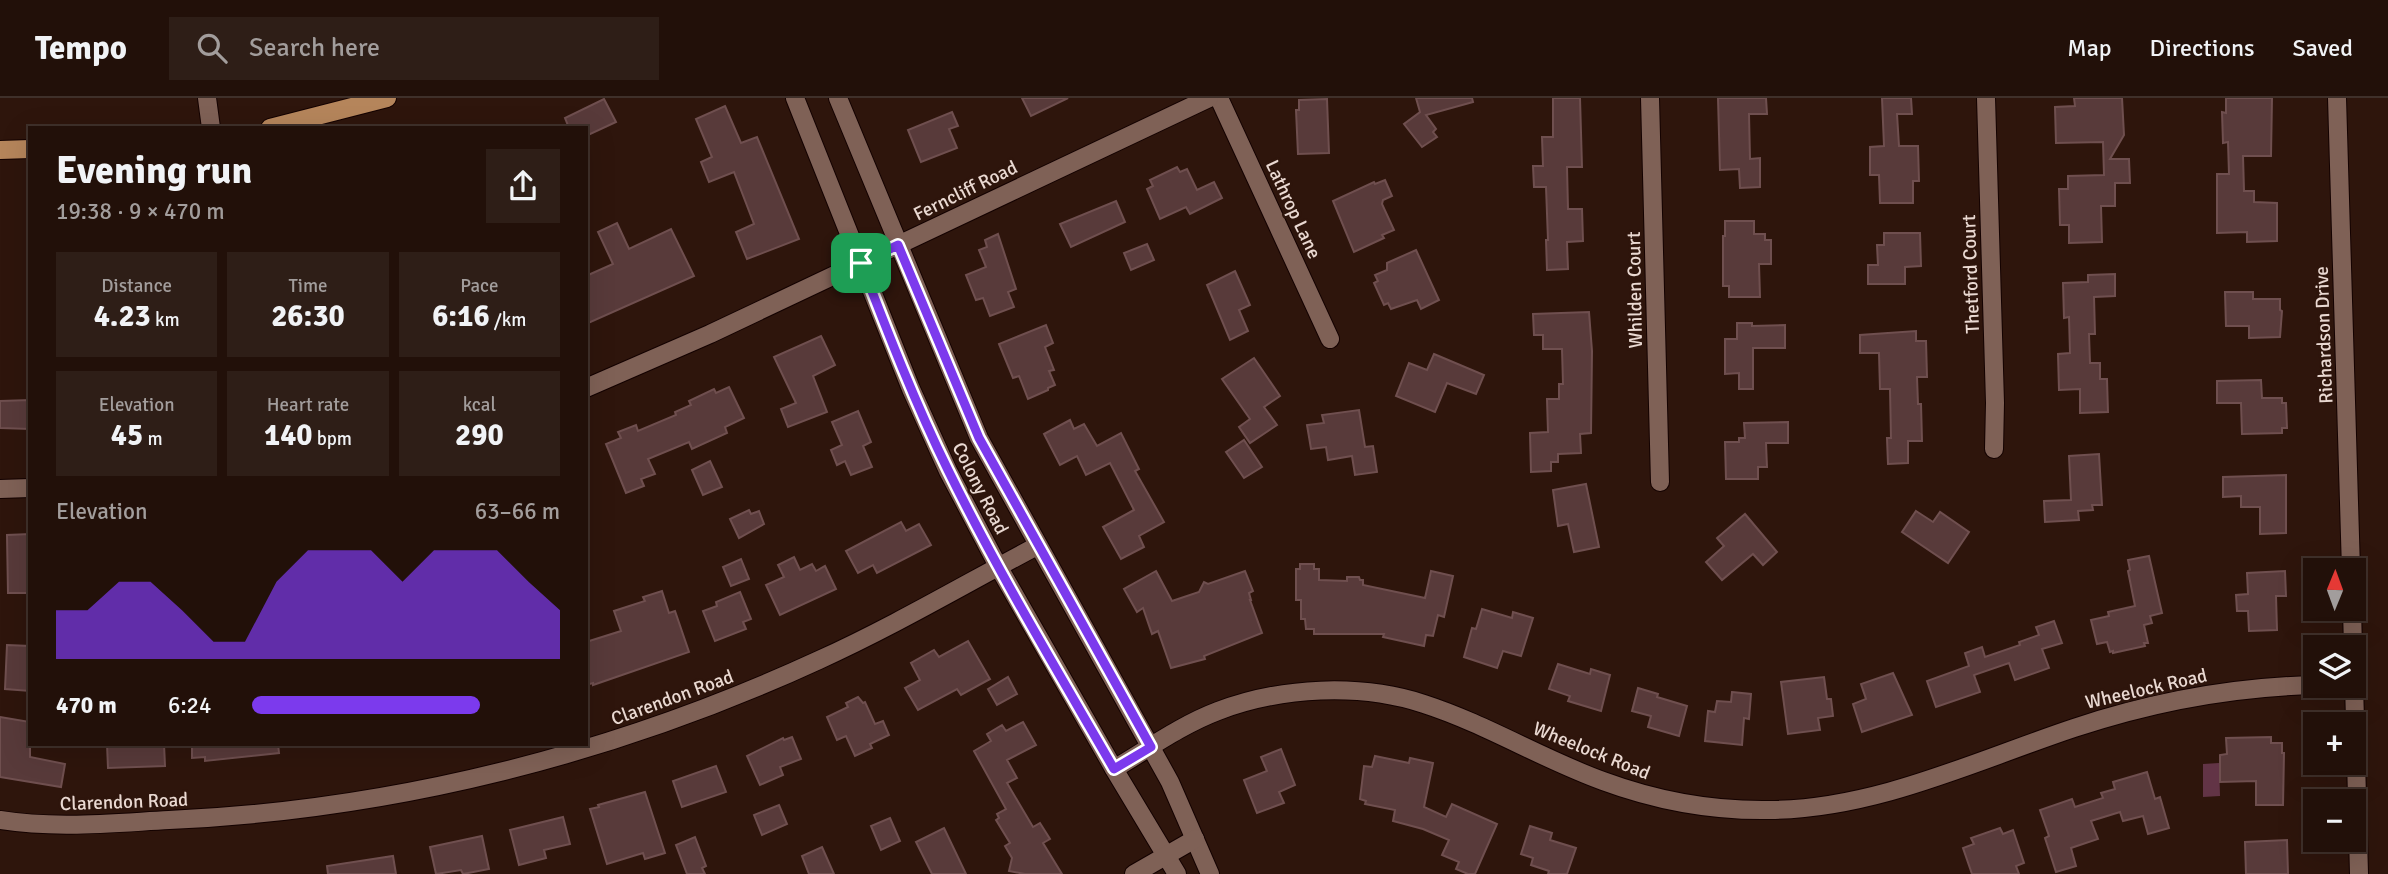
<!DOCTYPE html>
<meta charset="utf-8">
<style>
:root{--surface:#221009;--page:#2e1e17;--text:#f1f3f6;--muted:#a29d9c;--line:#3f302a;--accent:#7c3aed}
body{margin:0;font-family:Signika,sans-serif;background:var(--page);color:var(--text);height:100vh;display:flex;flex-direction:column;font-size:26px;white-space:nowrap}
*{box-sizing:border-box;margin:0}
p{font-size:23px;color:var(--muted)}
.icon{flex:none;width:38px;height:38px;fill:none;stroke:currentColor;stroke-width:2;stroke-linecap:round;stroke-linejoin:round}
.map{position:relative;flex:1;overflow:hidden}
.panel{position:absolute;left:28px;top:28px;width:560px;height:620px;display:flex;flex-direction:column;background:var(--surface);border-radius:0px;box-shadow:0 7px 28px #0002,0 0 0 2px var(--line)}
.panel>*{flex:none}
.needle{width:46px;rotate:1deg}
.fabs{position:absolute;left:2303px;top:460px;display:grid;gap:14px}
.fabs a{display:grid;place-items:center;width:63px;height:63px;border-radius:0px;background:var(--surface);box-shadow:0 7px 28px #0002,0 0 0 2px var(--line);font-size:35px}
.pin{position:absolute;display:grid;place-items:center;width:60px;height:60px;color:#fff;margin:-30px;border-radius:14px;box-shadow:0 4px 10px #0006}
.round{display:grid;place-items:center;flex:none;width:74px;height:74px;border-radius:0px;background:var(--page)}
.headline{display:flex;align-items:center;justify-content:space-between;height:119px;padding:0 28px}
h1{font-size:38px;font-weight:800;line-height:52px}
.metrics{display:grid;grid-template-columns:repeat(3,1fr);gap:10px;height:119px;padding:7px 28px}
.metrics div{display:grid;align-content:center;border-radius:0px;background:var(--page);text-align:center}
.metrics b{font-size:30px;font-weight:800}
.metrics small{font-size:19px;font-weight:400}
.metrics p{font-size:19px}
.chart{height:196px;padding:14px 28px}
.chart p{display:flex;justify-content:space-between}
.chart svg{width:100%;height:126px;margin-top:7px;fill:var(--accent);opacity:.7}
ul{padding:0 28px;list-style:none;font-size:23px}
li{display:grid;grid-template-columns:112px 84px 1fr;align-items:center;height:52px}
li i{height:18px;border-radius:9px;background:var(--accent)}
header{display:flex;align-items:center;gap:42px;box-sizing:border-box;height:98px;padding:0 35px;background:var(--surface);border-bottom:2px solid var(--line)}
header strong{font-size:33px}
nav{display:flex;gap:38px;margin-inline-start:auto;font-size:24px}
.search{width:490px;height:63px;background:var(--page);display:flex;align-items:center;gap:18px;box-sizing:border-box;padding:0 24px;border-radius:0px;color:var(--muted);font-size:26px}
.map>svg:first-child{display:block}
.water{fill:#623446}
.building{fill:#583a3a;stroke:#6f4f4f;stroke-width:2}
.lines{fill:none;stroke-linecap:round;stroke-linejoin:round}
.minor-casing{stroke:#140200;stroke-width:20}
.major-casing{stroke:#140200;stroke-width:20}
.minor{stroke:#7f6156;stroke-width:18}
.major{stroke:#b5855b;stroke-width:18}
.route-casing{stroke:#fff;stroke-width:14}
.route{stroke:#7c3aed;stroke-width:9}
.labels{text-anchor:middle;stroke-width:5;stroke-linejoin:round;paint-order:stroke}
.street-label{font-size:19px;fill:#ead9d2;stroke:#2e150c}
</style>
<header>
<strong>Tempo</strong>
<div class="search"><svg class="icon" aria-label="search" viewBox="0 0 24 24"><circle cx="10" cy="10" r="6"/><path d="M15 15l6 6"/></svg>Search here</div>
<nav><a>Map</a><a>Directions</a><a>Saved</a></nav>
</header>
<div class="map">
<svg width="2388" height="776" viewBox="0 0 2388 776">
<rect width="100%" height="100%" fill="#2e150c"/>
<path class="water" d="M2219 665 2220 698 2203 699V666Z"/>
<g class="building">
<path d="M1022 0H1068L1031 18Z"/>
<path d="M1416 0H1472L1473 4 1426 17 1436 31 1433 34 1437 39 1422 49 1404 26 1420 14Z"/>
<path d="M1553 0H1580L1582 69H1567L1568 111H1582L1583 143 1567 144 1568 171 1547 172 1546 142H1548L1546 89H1534L1533 68H1543L1542 39H1553Z"/>
<path d="M1718 0H1766L1767 16H1749L1750 61 1760 60V89L1740 90 1739 71 1720 72Z"/>
<path d="M1882 0H1911L1912 16H1897L1899 48H1918L1919 83H1913V105H1880L1879 77H1870V49L1884 48Z"/>
<path d="M2074 0H2122L2124 37 2110 61H2129L2130 85H2115V108H2101L2102 144 2069 145V127H2060L2059 91H2068V78L2104 77 2103 44 2056 45 2055 9 2075 8Z"/>
<path d="M2226 0H2272L2271 58H2243L2244 93H2254V104L2277 105V143L2247 144V134L2217 135V76H2229L2228 44 2223 45 2222 14 2226 15Z"/>
<path d="M604 1 616 24 586 38V30H569L565 20Z"/>
<path d="M1327 1 1329 55 1298 56 1296 12H1299V2Z"/>
<path d="M725 8 741 45 757 39 799 141 747 161 736 134 754 126 734 74 709 84 701 64 712 59 696 21Z"/>
<path d="M952 14 958 28 949 31 957 50 921 64 908 32Z"/>
<path d="M1177 69 1180 74 1187 71 1197 92 1214 84 1222 100 1190 116 1186 109 1160 121 1147 91 1153 88 1150 82Z"/>
<path d="M1385 82 1392 98 1383 102 1382 106 1394 132 1382 137 1384 140 1354 154 1333 103 1374 84 1375 86Z"/>
<path d="M1116 103 1125 124 1071 149 1060 126Z"/>
<path d="M1725 123H1754V136H1765V142H1771V166H1759L1760 199H1729V188H1723V138H1725Z"/>
<path d="M617 125 629 151 671 131 694 178 586 226V178L613 166 598 134Z"/>
<path d="M1884 135H1920L1921 168 1905 169V186H1868V167H1878L1877 147H1884Z"/>
<path d="M998 136 1016 191 1008 194 1014 209 990 218 983 200 976 202 966 177 986 169 979 152 987 149 985 142Z"/>
<path d="M1147 146 1154 162 1131 172 1124 155Z"/>
<path d="M1416 152 1439 202 1421 211 1417 202 1391 211 1388 205 1384 207 1374 185 1378 183 1375 177 1387 172V165Z"/>
<path d="M1235 173 1250 207 1239 212 1248 233 1230 242 1207 187Z"/>
<path d="M2115 176V198L2094 199 2095 236H2089L2090 265H2100V281H2107L2108 314 2080 315V291L2059 292 2058 256 2070 255 2069 219 2064 220 2063 185 2088 184V177Z"/>
<path d="M2225 194H2253V201H2280V212L2282 213 2280 239 2249 240V228H2226Z"/>
<path d="M1589 214 1592 253 1591 335 1580 336 1581 355 1558 356V364H1551V373L1531 374 1530 335 1548 334 1547 301H1559V286H1563L1562 251H1543V237H1534L1533 216Z"/>
<path d="M1737 225H1752V228L1785 227V250H1753V291H1739V275L1725 276V241H1737Z"/>
<path d="M1046 227 1053 245 1045 249 1054 272 1049 273 1055 287 1048 290V292L1028 301 1019 278 1013 280 999 246Z"/>
<path d="M1916 233V243H1926L1927 279H1917L1918 306H1921L1922 343H1908V365L1888 366 1887 340H1891L1890 291H1880L1879 255H1860V237Z"/>
<path d="M821 238 835 267 813 278 827 314 788 329 781 311 796 305 774 259Z"/>
<path d="M1434 256 1484 277 1476 296 1447 285 1435 314 1396 298 1409 265 1427 272Z"/>
<path d="M1254 260 1280 298 1264 309 1277 327 1250 345 1239 329 1250 321 1222 281Z"/>
<path d="M2261 282 2262 300H2282V305H2286L2287 330H2282V335L2242 336 2241 305H2217V283Z"/>
<path d="M729 289 744 320 725 329 727 335 692 351 689 344 648 361 655 376 641 381 644 388 626 395 606 346 621 340 618 334 636 327 638 333 676 317 675 314 691 307 689 303 714 291 716 295Z"/>
<path d="M30 302V331L0 330V303Z"/>
<path d="M1359 312 1365 349 1373 348 1377 374 1355 377 1352 358 1328 362 1326 349 1311 351 1307 327 1324 325 1322 317Z"/>
<path d="M858 313 871 344 863 348 872 369 851 377 845 363 837 367 831 352 842 347 832 324Z"/>
<path d="M1070 322 1074 331 1084 326 1097 348 1121 335 1139 371 1135 373 1164 424 1139 438 1144 449 1121 461 1103 429 1134 412 1110 365 1086 377 1077 358 1060 367 1044 336Z"/>
<path d="M1788 324V345H1766L1767 369H1758V381H1726L1725 344H1739V340H1745L1744 325Z"/>
<path d="M1244 342 1262 369 1244 380 1226 354Z"/>
<path d="M2099 356 2102 407H2092L2093 412 2078 413 2079 422 2045 424 2044 403 2071 402 2069 358Z"/>
<path d="M710 363 722 389 703 397 692 372Z"/>
<path d="M2286 377V435L2260 436V409H2241V398L2223 399V379Z"/>
<path d="M1586 386 1599 449 1574 454 1568 426 1558 428 1553 392Z"/>
<path d="M749 412 751 416 759 413 764 426 739 440 730 421Z"/>
<path d="M1916 413 1933 424 1940 414 1969 434 1948 465 1902 434Z"/>
<path d="M1745 416 1777 454 1763 467 1753 456 1722 482 1706 464 1724 448 1717 440Z"/>
<path d="M901 424 906 433 919 426 931 447 877 475 873 467 858 475 846 453Z"/>
<path d="M30 436V495H8L7 437Z"/>
<path d="M2149 458 2162 515 2150 518 2152 525 2144 527 2148 545H2144L2145 548 2113 555V553L2110 554 2107 544 2097 546 2091 522 2109 518 2108 514 2135 508 2128 473 2130 472 2128 462Z"/>
<path d="M794 459 800 472 812 466 816 473 825 468 836 491 780 517 766 487 784 479 778 467Z"/>
<path d="M741 461 749 481 731 488 723 469Z"/>
<path d="M1300 466H1314V471H1319V482L1347 483V479H1359L1360 482H1363V487L1425 500 1431 473 1453 478 1444 519 1438 517 1433 538 1426 537 1424 548 1383 539 1384 536H1314V531H1306L1305 521H1301V502H1296V471H1300Z"/>
<path d="M1156 473 1172 503 1199 494 1204 484 1208 486 1245 473 1253 493 1249 495 1251 502H1250L1262 535 1204 558 1205 561 1171 570 1158 533 1152 536 1143 510 1137 514 1124 491Z"/>
<path d="M2285 473 2286 498H2276L2277 532 2249 533 2248 513H2237L2236 497 2248 496 2247 475Z"/>
<path d="M662 493 669 515 675 513 689 554 593 587V585L586 587V544L621 533 614 513 645 503 643 499Z"/>
<path d="M740 494 751 521 743 524 746 531 715 543 703 513 717 508 716 504Z"/>
<path d="M1482 511 1512 520 1513 514 1533 520 1521 558 1503 553 1497 570 1464 559 1472 530 1476 531Z"/>
<path d="M2054 523 2062 545 2042 551 2049 570 2015 582 2009 565 1974 577 1980 594 1936 609 1927 583 1969 568 1965 555 1982 549 1985 559 2020 547 2019 544 2039 537 2036 529Z"/>
<path d="M968 543 990 581 961 597 957 591 918 612 905 590 920 582 911 565 934 552 939 559Z"/>
<path d="M7 547 30 548V593L5 591Z"/>
<path d="M1558 566 1590 576 1591 571 1610 577 1601 613 1568 603 1570 598 1549 591Z"/>
<path d="M1893 575 1912 617 1862 634 1853 606 1866 601 1861 586Z"/>
<path d="M1008 579 1017 596 997 607 988 591Z"/>
<path d="M1824 579 1827 601H1831L1833 618 1818 620 1820 632 1788 636 1781 584Z"/>
<path d="M1638 590 1658 596 1657 599 1687 608 1679 638 1648 629 1651 618 1632 613Z"/>
<path d="M1732 594 1751 596 1749 621 1744 620 1742 647 1705 643 1708 613 1715 614 1717 603 1731 604Z"/>
<path d="M858 599 863 605 865 604 875 626 883 623 889 637 870 646 872 650 855 658 846 638 837 642 827 619 848 609 846 605Z"/>
<path d="M0 619 30 624V659L65 666 61 689 0 679Z"/>
<path d="M1023 624 1036 647 1007 662 1017 680 1007 685 1033 729 1040 725 1050 741 1043 745 1062 776H1025L1009 773 1012 760 1005 748 1010 745 996 722 999 720 997 716 1006 711 974 653 991 643 987 636 1002 627 1006 633Z"/>
<path d="M792 639 801 661 780 669 783 677 760 687 747 658 783 640 784 642Z"/>
<path d="M2271 639V645H2282V655H2284L2283 707H2256V683L2220 684V657L2227 656 2226 640Z"/>
<path d="M107 646H164L165 668 108 670Z"/>
<path d="M192 646H278L279 655 205 663V659L192 660Z"/>
<path d="M1281 651 1295 687 1279 694 1284 705 1257 715 1244 682 1267 673 1261 659Z"/>
<path d="M1375 658 1409 665 1410 660 1433 665 1424 709 1446 719 1452 706 1497 726 1475 776H1468L1456 771 1459 764 1442 757 1449 742 1423 731 1393 723 1395 712 1365 706 1366 703 1360 701 1364 668 1372 669Z"/>
<path d="M716 668 726 694 682 709 673 683Z"/>
<path d="M2147 674 2155 701 2160 699 2169 730 2148 736 2143 718 2123 723 2120 714 2091 723 2098 741 2071 750 2076 768 2056 774 2045 740 2049 738 2040 712 2072 701 2075 709 2103 700 2101 695 2115 691 2113 684Z"/>
<path d="M645 694 665 755 645 761 643 755 607 766 590 711 599 709 598 707Z"/>
<path d="M779 707 787 726 762 737 754 717Z"/>
<path d="M563 719 570 746 544 752 546 760 519 767 510 732Z"/>
<path d="M890 720 900 743 881 752 871 728Z"/>
<path d="M1530 728 1552 735 1550 742 1576 750 1567 776H1548L1549 773 1531 767 1533 760 1521 756Z"/>
<path d="M944 730 966 776H932L916 744Z"/>
<path d="M2000 730 2003 736 2013 732 2024 765 2016 768 2019 776H1972L1963 750 1974 746 1971 740Z"/>
<path d="M482 738 489 771 463 776 461 772 436 776 430 749Z"/>
<path d="M695 739 706 768 702 770 705 776H687L676 747Z"/>
<path d="M2287 742 2288 776H2246L2245 744Z"/>
<path d="M822 749 834 776H809L802 758Z"/>
<path d="M393 758 396 776H328L327 768Z"/>
</g>
<g class="lines">
<g class="minor-casing">
<g id="minor">
<path d="M207 0 211 30"/>
<path d="M795 0 911 291 948 373 998 468 1114 671 1177 776"/>
<path d="M838 0 979 340 1170 684 1210 776"/>
<path d="M1219 0 1330 241"/>
<path d="M1650 0 1660 384"/>
<path d="M1986 0 1995 305 1994 351"/>
<path d="M2337 0 2351 472"/>
<path d="M586 290 710 236 1209 0"/>
<path d="M0 391 30 390"/>
<path d="M2352 511 2353 550"/>
<path d="M2354 585 2359 776"/>
<path d="M1114 671C1148 651 1181 627 1218 613 1281 589 1360 585 1424 606 1486 626 1542 661 1603 683 1657 703 1713 713 1770 712 1876 711 1975 663 2074 630 2152 604 2233 589 2315 587"/>
<path d="M0 722C56 731 113 725 169 722 394 712 615 656 819 562 894 528 965 486 1037 448"/>
<path d="M1134 776 1195 741"/>
</g>
</g>
<g class="major-casing">
<g id="major">
<path d="M270 30 387 0"/>
<path d="M0 52 30 51"/>
</g>
</g>
<use href="#minor" class="minor"/>
<use href="#major" class="major"/>
</g>
<g class="lines">
<g class="route-casing">
<path id="route" d="M898 147 979 340 1151 649 1114 671C1057 572 998 474 948 372 915 305 888 235 861 165Z"/>
</g>
<use href="#route" class="route"/>
</g>
<g class="labels">
<g class="street-label">
<text transform="translate(965 92) rotate(-26)" y="7">Ferncliff Road</text>
<text transform="translate(1294 111) rotate(65)" y="7">Lathrop Lane</text>
<text transform="translate(1970 176) rotate(-92)" y="7">Thetford Court</text>
<text transform="translate(1634 192) rotate(-91)" y="7">Whilden Court</text>
<text transform="translate(2323 237) rotate(-92)" y="7">Richardson Drive</text>
<text transform="translate(981 390) rotate(63)" y="7">Colony Road</text>
<text transform="translate(2146 590) rotate(-13)" y="7">Wheelock Road</text>
<text transform="translate(672 599) rotate(-20)" y="7">Clarendon Road</text>
<text transform="translate(1592 652) rotate(22)" y="7">Wheelock Road</text>
<text transform="translate(124 703) rotate(-2)" y="7">Clarendon Road</text>
</g>
</g>
</svg>
<div class="fabs">
<a><svg class="needle" viewBox="-14 -14 28 28"><path d="M0-13l5 13h-10z" fill="#e53935"/><path d="M0 13l5-13h-10z" fill="#a29d9c"/></svg></a>
<a><svg class="icon" aria-label="layers" viewBox="0 0 24 24"><path d="M12 4l9 5-9 5-9-5zM3 14l9 5 9-5"/></svg></a>
<a>+</a>
<a>−</a>
</div>
<div class="pin" style="left:861px;top:165px;background:#1e9e55"><svg class="icon" aria-label="arrive" viewBox="0 0 24 24"><path d="M6 21V4h12l-3 4 3 4H6"/></svg></div>
<section class="panel">
<div class="headline"><div><h1>Evening run</h1><p>19:38 · 9 × 470 m</p></div><a class="round"><svg class="icon" aria-label="share" viewBox="0 0 24 24"><path d="M12 15V3M7 8l5-5 5 5M5 13v7h14v-7"/></svg></a></div>
<div class="metrics">
<div><p>Distance</p><b>4.23<small> km</small></b></div>
<div><p>Time</p><b>26:30</b></div>
<div><p>Pace</p><b>6:16<small> /km</small></b></div>
</div>
<div class="metrics">
<div><p>Elevation</p><b>45<small> m</small></b></div>
<div><p>Heart rate</p><b>140<small> bpm</small></b></div>
<div><p>kcal</p><b>290</b></div>
</div>
<div class="chart"><p><span>Elevation</span>63–66 m</p>
<svg viewBox="0 0 160 44" preserveAspectRatio="none"><path d="M0 44V27L10 27L20 17L30 17L40 27L50 38L60 38L70 17L80 6L90 6L100 6L110 17L120 6L130 6L140 6L150 17L160 27V44z"/></svg>
</div>
<ul>
<li><b>470 m</b>6:24<i style="width:74%"></i></li>
</ul>
</section>
</div>
